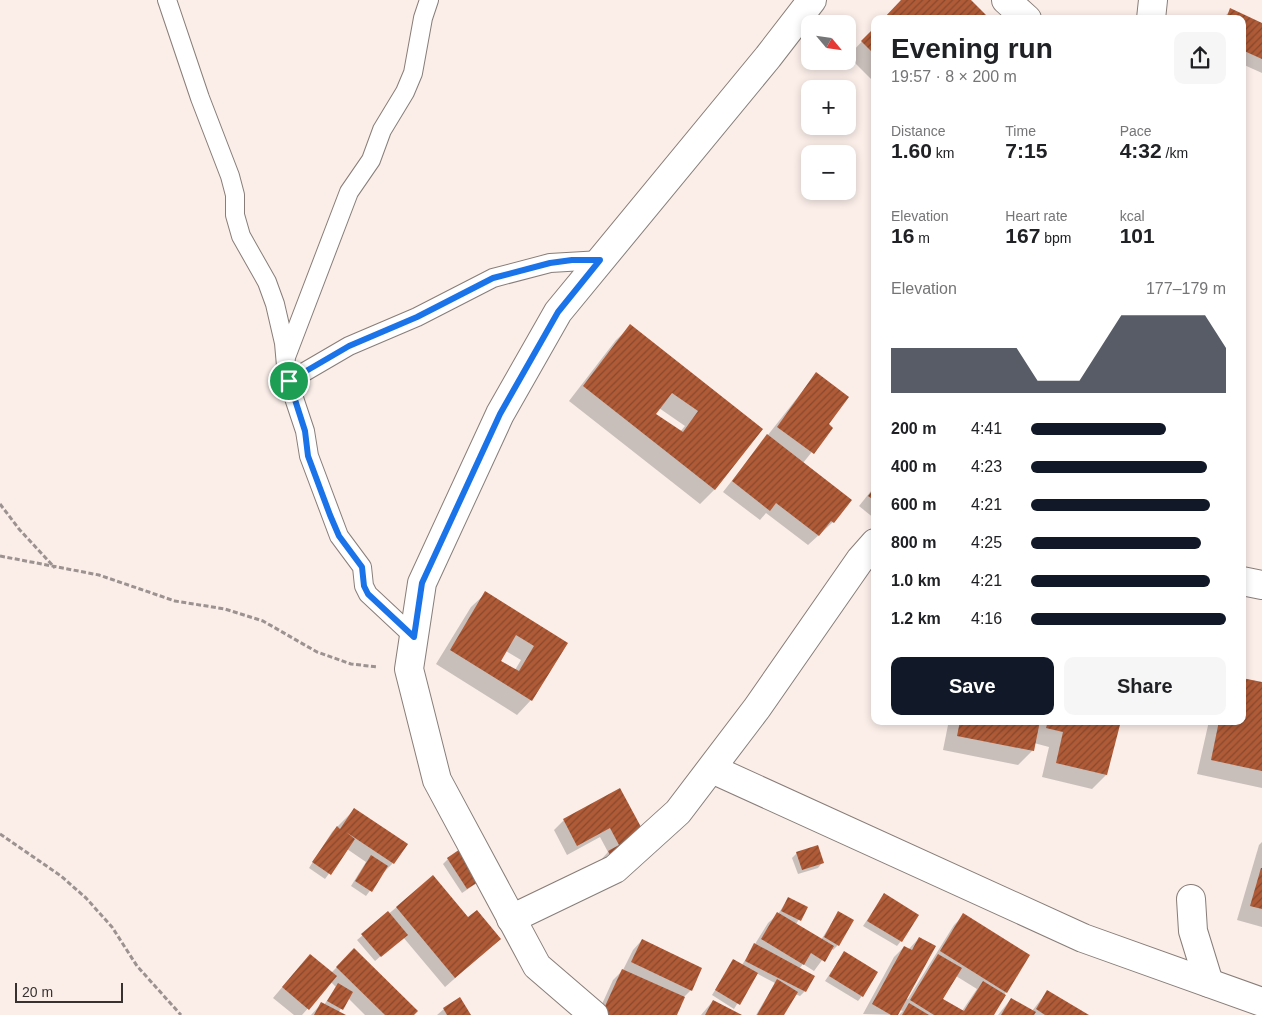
<!DOCTYPE html>
<meta charset="utf-8">
<style>
:root{--surface:#fff;--page:#f6f6f6;--text:#202124;--muted:#757577;--accent:#111827}
body{margin:0;font-family:Arial,sans-serif;background:var(--page);color:var(--text);height:100vh;display:flex;flex-direction:column;font-size:19px;white-space:nowrap}
*{box-sizing:border-box;margin:0}
p{font-size:16px;color:var(--muted)}
.icon{flex:none;width:28px;height:28px;fill:none;stroke:currentColor;stroke-width:2;stroke-linecap:round;stroke-linejoin:round}
.map{position:relative;flex:1;overflow:hidden}
.drawer{position:absolute;left:871px;top:15px;width:375px;height:710px;display:flex;flex-direction:column;background:var(--surface);border-radius:10px;box-shadow:0 2px 8px #0003}
.drawer>*{flex:none}
.needle{width:32px;rotate:119deg}
.tools{position:absolute;left:801px;top:15px;display:grid;gap:10px}
.tools a{display:grid;place-items:center;width:55px;height:55px;border-radius:10px;background:var(--surface);box-shadow:0 2px 8px #0003;font-size:25px}
.scale{position:absolute;left:15px;bottom:12px;width:108px;box-sizing:border-box;padding-left:5px;border:2px solid #373230;border-top:0;font-size:14px;line-height:18px;white-space:nowrap;color:#373230;-webkit-text-stroke:4px #fbeee9;paint-order:stroke}
.pin{position:absolute;display:grid;place-items:center;width:42px;height:42px;color:#fff;margin:-21px;border:2px solid #fff;border-radius:50%;box-shadow:0 1px 5px #0007}
.round{display:grid;place-items:center;flex:none;width:52px;height:52px;border-radius:10px;background:var(--page)}
.head{display:flex;align-items:center;justify-content:space-between;height:85px;padding:0 20px}
h1{font-size:28px;font-weight:700;line-height:38px}
.metrics{display:grid;grid-template-columns:repeat(3,1fr);gap:8px;height:85px;padding:5px 20px}
.metrics div{display:grid;align-content:center}
.metrics b{font-size:21px;font-weight:700}
.metrics small{font-size:14px;font-weight:400}
.metrics p{font-size:14px}
.chart{height:140px;padding:10px 20px}
.chart p{display:flex;justify-content:space-between}
.chart svg{width:100%;height:90px;margin-top:5px;fill:var(--accent);opacity:.7}
.button{display:flex;gap:10px;margin-top:auto;padding:10px 20px}
.button a{flex:1;height:58px;border-radius:10px;background:var(--accent);color:#fff;font-size:20px;font-weight:700;line-height:58px;text-align:center}
.button a+a{background:var(--page);color:var(--text)}
ul{padding:0 20px;list-style:none;font-size:16px}
li{display:grid;grid-template-columns:80px 60px 1fr;align-items:center;height:38px}
li i{height:12px;border-radius:6px;background:var(--accent)}
.map>svg:first-child{display:block}
.shadow{fill:#0003;fill-rule:evenodd}
.building{fill:url(#building-hatch);fill-rule:evenodd}
.lines{fill:none;stroke-linecap:round;stroke-linejoin:round}
.lane-casing{stroke:#887d78;stroke-width:20}
.street-casing{stroke:#887d78;stroke-width:30}
.path{stroke:#9c928f;stroke-width:3;stroke-dasharray:5 2.5;stroke-linecap:butt}
.lane{stroke:#fff;stroke-width:18}
.street{stroke:#fff;stroke-width:28}
.route-casing{stroke:#fff;stroke-width:10}
.route{stroke:#1a73e8;stroke-width:6}
</style>
<div class="map">
<svg width="1262" height="1015" viewBox="0 0 1262 1015">
<defs>
<pattern id="building-hatch" width="6" height="6" patternUnits="userSpaceOnUse" patternTransform="scale(1.25)"><rect width="6" height="6" fill="#b05b37"/><path d="M-1 1l2-2M0 6l6-6M5 7l2-2" fill="none" stroke="#88482d"/></pattern>
</defs>
<rect width="100%" height="100%" fill="#fbeee9"/>
<g class="shadow">
<path d="M1231 10 1262 24V73L1242 64V19H1222Z"/>
<path d="M875 28V83L848 56Z"/>
<path d="M631 326 761 429 715 489 700 504 569 401 616 340ZM659 408 685 426 680 432 655 415Z"/>
<path d="M816 374 827 424 831 428 803 463 833 522 808 545 766 513 760 520 723 492Z"/>
<path d="M875 486V519L859 506Z"/>
<path d="M486 593 566 643 531 700 517 715 436 664 471 607ZM506 651 521 660 515 670 500 661Z"/>
<path d="M1262 683V788L1197 774 1209 721H1242Z"/>
<path d="M952 721H1120L1106 775 1092 789 1042 777 1049 747 1034 743 1033 750 1018 765 943 750 948 725Z"/>
<path d="M619 790 652 851 599 862 608 852 600 837 567 855 554 830 564 820Z"/>
<path d="M354 810 393 863 383 873 366 896 351 886 366 862 347 849 325 879 309 868 332 832Z"/>
<path d="M1262 842V927L1237 920 1259 845Z"/>
<path d="M797 853 822 863 818 868 798 874 792 858Z"/>
<path d="M448 859 480 881 462 893 443 864Z"/>
<path d="M433 877 468 919 500 939 445 987 403 937 375 961 357 940Z"/>
<path d="M884 895 901 941 897 946 863 926Z"/>
<path d="M788 899 806 908 796 924 821 940 838 913V945L833 950 831 948 814 971 803 964 799 969 813 976 805 991 800 996 795 994 783 1015H756L775 983 756 973 734 1009 712 995 734 960 742 965 768 923 778 914Z"/>
<path d="M964 915 1006 992 993 1015H899L903 1011 900 1010 897 1015 863 1014 894 957 904 947 909 949 919 938 906 998 908 999 954 925ZM956 976 977 989 962 1011 942 999Z"/>
<path d="M642 940 691 990 683 998 675 1015H597L613 980 623 970 633 950Z"/>
<path d="M354 950 412 1015H365L348 998 338 1013 343 1015H311L321 1004 324 1005 336 987 331 982 302 1015H294L273 998 301 965 331 973Z"/>
<path d="M844 953 862 996 858 1001 825 981Z"/>
<path d="M1047 992 1087 1015H998L1011 999 1032 1011Z"/>
<path d="M713 1001 739 1015H701Z"/>
<path d="M444 1009 470 1015H437Z"/>
</g>
<g class="building">
<path d="M901 0H971L990 19H914L911 16 908 19H883Z"/>
<path d="M1230 8 1262 23V59L1242 50V19H1226Z"/>
<path d="M875 27V55L861 41Z"/>
<path d="M630 324 763 429 715 490 583 386ZM672 393 698 411 683 432 656 414Z"/>
<path d="M816 372 849 397 829 424 833 428 814 454 777 427Z"/>
<path d="M767 434 852 500 834 523 831 521 819 536 776 503 770 511 732 481Z"/>
<path d="M875 487V501L868 496Z"/>
<path d="M485 591 568 643 532 701 450 650ZM516 635 534 646 519 671 501 661Z"/>
<path d="M1242 678 1262 682V771L1211 760 1219 721H1242Z"/>
<path d="M960 721H1040L1034 751 957 736Z"/>
<path d="M1048 721H1121L1107 775 1056 763 1063 732 1046 728Z"/>
<path d="M620 788 654 851 618 871 608 851 619 845 610 828 577 846 563 819Z"/>
<path d="M354 808 408 844 394 864 346 832 355 839 331 875 312 862 337 826 340 829Z"/>
<path d="M466 845 486 877 467 889 447 858Z"/>
<path d="M818 845 824 863 802 870 796 852Z"/>
<path d="M371 855 388 866 372 892 355 881Z"/>
<path d="M1261 868H1262V909L1250 906Z"/>
<path d="M433 875 468 917 477 910 501 939 455 978 396 907Z"/>
<path d="M884 893 919 915 902 942 867 921Z"/>
<path d="M788 897 808 907 801 921 781 911Z"/>
<path d="M388 911 408 935 381 957 361 934Z"/>
<path d="M838 911 854 920 839 946 824 937Z"/>
<path d="M777 912 834 946 825 962 811 953 804 965 761 939Z"/>
<path d="M963 913 1030 955 1007 993 940 951Z"/>
<path d="M919 937 936 946 898 1015H891L872 1004 904 946 912 950Z"/>
<path d="M642 939 702 968 692 991 631 962Z"/>
<path d="M754 943 815 976 806 992 745 961Z"/>
<path d="M354 948 418 1011 414 1015H385L336 967Z"/>
<path d="M844 951 878 972 863 997 829 976Z"/>
<path d="M310 954 337 976 309 1010 282 987Z"/>
<path d="M938 954 962 968 943 999 964 1011 983 981 1006 995 994 1015H934L910 1000Z"/>
<path d="M733 959 758 973 740 1005 715 990Z"/>
<path d="M622 969 685 997 677 1015H601Z"/>
<path d="M777 979 798 992 784 1015H757Z"/>
<path d="M338 983 353 992 343 1010 327 1001Z"/>
<path d="M1047 990 1089 1015H1045L1036 1009Z"/>
<path d="M460 997 471 1015H447L443 1008Z"/>
<path d="M1011 998 1036 1012 1034 1015H1001Z"/>
<path d="M713 1000 742 1015H705Z"/>
<path d="M321 1002 346 1015H314Z"/>
<path d="M909 1003 929 1015H902Z"/>
</g>
<g class="lines">
<g class="lane-casing">
<g id="lane">
<path d="M167 0 200 98 230 176 235 195V215L241 236 267 282 275 304 284 343 287 377 305 431 309 456 339 536 362 567 364 586 368 594 414 637"/>
<path d="M286 357 349 192 371 160 382 130 405 92 413 73 423 18 429 0"/>
<path d="M289 381 349 346 417 317 493 278 550 263 601 260"/>
</g>
</g>
<g class="street-casing">
<g id="street">
<path d="M1006 0 1027 19"/>
<path d="M1151 19 1153 0"/>
<path d="M1242 581 1262 585"/>
<path d="M712 769 1083 938 1262 1002"/>
<path d="M1191 899 1193 931 1209 983"/>
<path d="M511 919 615 869 678 812 757 708 860 560 875 543"/>
<path d="M594 1015 537 966 437 780 409 669 422 583 500 414 558 312 768 57 812 0"/>
</g>
</g>
<g class="path">
<path d="M0 504 19 529 55 568"/>
<path d="M0 556 99 575 175 601 225 609 263 621 317 652 351 664 378 667"/>
<path d="M0 834 61 876 86 898 112 927 137 966 181 1015"/>
</g>
<use href="#lane" class="lane"/>
<use href="#street" class="street"/>
</g>
<g class="lines">
<g class="route-casing">
<path id="route" d="M572 260H600L558 312 500 414 422 583 414 637 368 594 364 586 362 567 339 536 330 515 308 456 305 431 289 381 349 346 417 317 493 278 550 263Z"/>
</g>
<use href="#route" class="route"/>
</g>
</svg>
<div class="tools">
<a><svg class="needle" viewBox="-14 -14 28 28"><path d="M0-13l5 13h-10z" fill="#e53935"/><path d="M0 13l5-13h-10z" fill="#757577"/></svg></a>
<a>+</a>
<a>−</a>
</div>
<div class="scale">20 m</div>
<div class="pin" style="left:289px;top:381px;background:#1e9e55"><svg class="icon" aria-label="arrive" viewBox="0 0 24 24"><path d="M6 21V4h12l-3 4 3 4H6"/></svg></div>
<section class="drawer">
<div class="head"><div><h1>Evening run</h1><p>19:57 · 8 × 200 m</p></div><a class="round"><svg class="icon" aria-label="share" viewBox="0 0 24 24"><path d="M12 15V3M7 8l5-5 5 5M5 13v7h14v-7"/></svg></a></div>
<div class="metrics">
<div><p>Distance</p><b>1.60<small> km</small></b></div>
<div><p>Time</p><b>7:15</b></div>
<div><p>Pace</p><b>4:32<small> /km</small></b></div>
</div>
<div class="metrics">
<div><p>Elevation</p><b>16<small> m</small></b></div>
<div><p>Heart rate</p><b>167<small> bpm</small></b></div>
<div><p>kcal</p><b>101</b></div>
</div>
<div class="chart"><p><span>Elevation</span>177–179 m</p>
<svg viewBox="0 0 160 44" preserveAspectRatio="none"><path d="M0 44V22L10 22L20 22L30 22L40 22L50 22L60 22L70 38L80 38L90 38L100 22L110 6L120 6L130 6L140 6L150 6L160 22V44z"/></svg>
</div>
<ul>
<li><b>200 m</b>4:41<i style="width:69%"></i></li>
<li><b>400 m</b>4:23<i style="width:90%"></i></li>
<li><b>600 m</b>4:21<i style="width:92%"></i></li>
<li><b>800 m</b>4:25<i style="width:87%"></i></li>
<li><b>1.0 km</b>4:21<i style="width:92%"></i></li>
<li><b>1.2 km</b>4:16<i style="width:100%"></i></li>
</ul>
<div class="button"><a>Save</a><a>Share</a></div>
</section>
</div>
